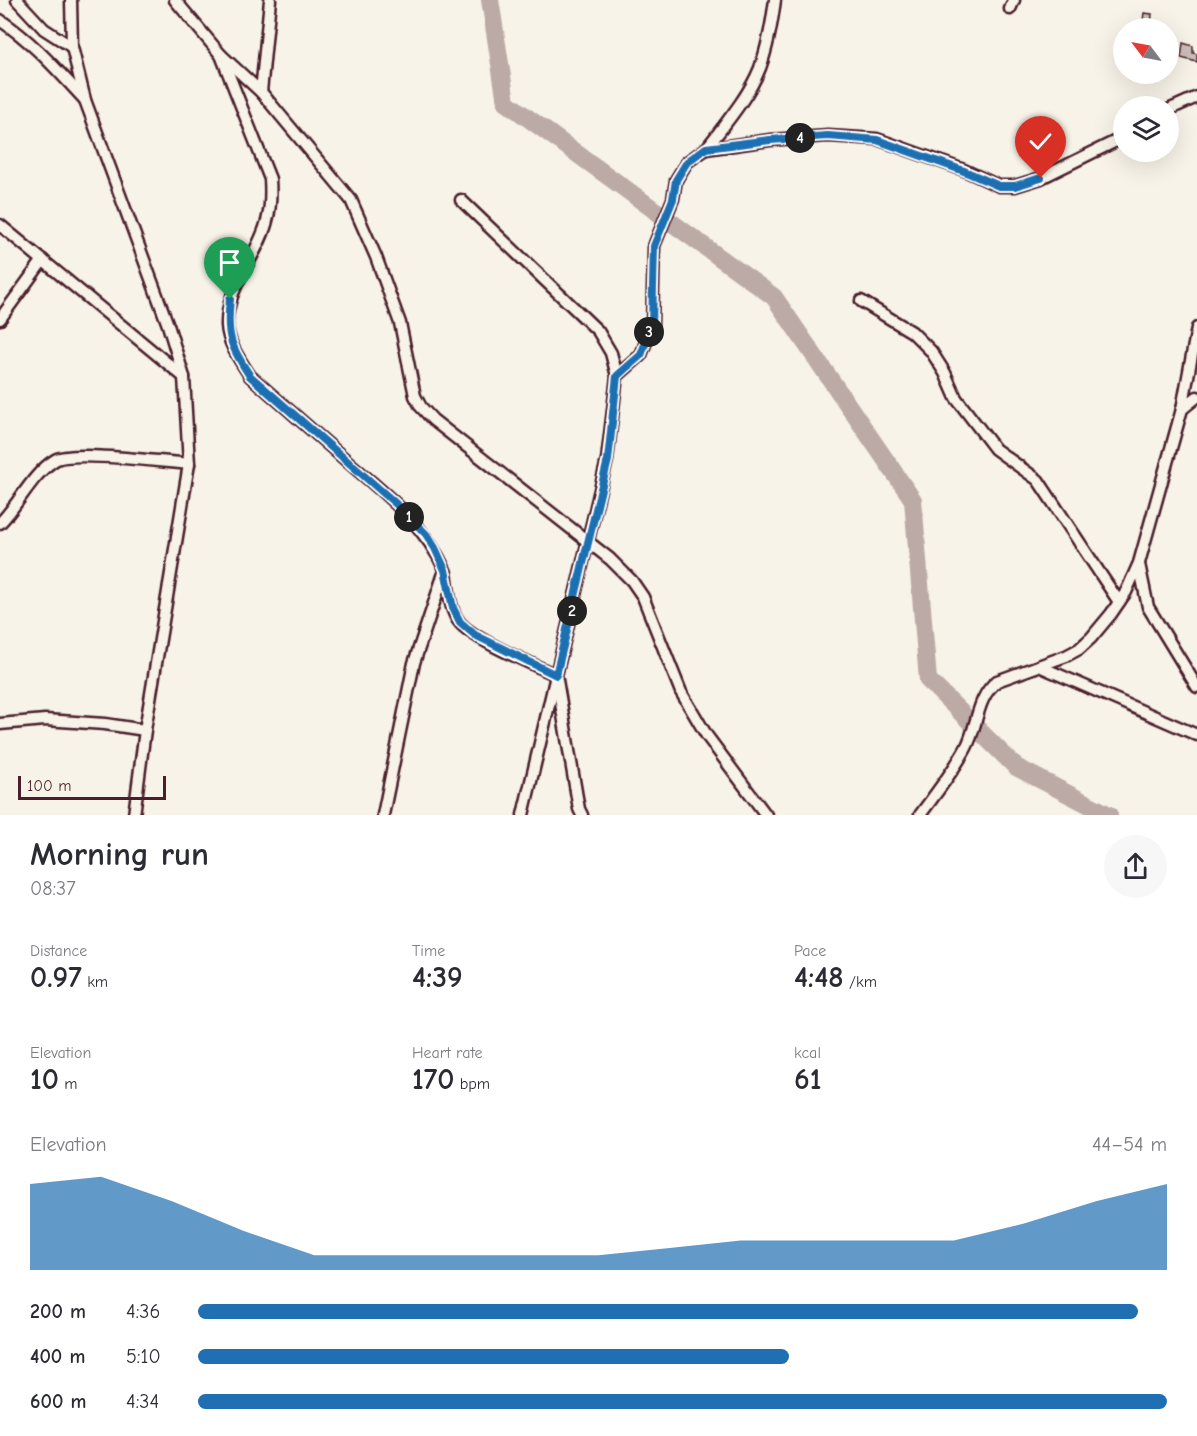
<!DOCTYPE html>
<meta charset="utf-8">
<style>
:root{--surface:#fff;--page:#f7f7f7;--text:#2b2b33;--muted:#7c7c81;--accent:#1f6fb2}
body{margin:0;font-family:"Comic Neue",sans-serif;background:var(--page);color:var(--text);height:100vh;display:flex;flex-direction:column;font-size:22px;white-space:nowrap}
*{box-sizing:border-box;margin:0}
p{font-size:20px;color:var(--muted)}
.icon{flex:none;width:33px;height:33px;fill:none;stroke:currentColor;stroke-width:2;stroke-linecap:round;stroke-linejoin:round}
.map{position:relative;height:815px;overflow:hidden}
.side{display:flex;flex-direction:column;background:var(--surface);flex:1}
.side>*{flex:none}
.needle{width:39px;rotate:302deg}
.controls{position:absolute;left:1113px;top:18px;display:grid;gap:12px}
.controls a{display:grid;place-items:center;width:66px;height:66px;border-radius:50%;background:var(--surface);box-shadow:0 6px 24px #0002;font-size:30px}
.scale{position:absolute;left:18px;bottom:15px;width:148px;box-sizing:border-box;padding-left:6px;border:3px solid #4a1f2b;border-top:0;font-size:16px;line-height:21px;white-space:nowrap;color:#4a1f2b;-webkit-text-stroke:4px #f7f3e8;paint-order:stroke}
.pin{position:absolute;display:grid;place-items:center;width:51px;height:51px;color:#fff;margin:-62px -26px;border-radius:50% 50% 50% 0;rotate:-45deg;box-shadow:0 0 6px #0007}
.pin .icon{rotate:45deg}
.km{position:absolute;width:30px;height:30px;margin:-15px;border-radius:50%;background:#222;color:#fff;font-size:16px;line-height:30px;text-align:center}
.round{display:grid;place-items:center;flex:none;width:63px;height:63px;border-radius:32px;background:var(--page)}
.overview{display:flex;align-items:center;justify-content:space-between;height:102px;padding:0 30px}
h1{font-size:33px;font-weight:600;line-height:45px}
.stats{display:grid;grid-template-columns:repeat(3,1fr);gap:9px;height:102px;padding:6px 30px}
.stats div{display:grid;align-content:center}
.stats b{font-size:30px;font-weight:600}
.stats small{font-size:16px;font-weight:400}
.stats p{font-size:16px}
.chart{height:168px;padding:12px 30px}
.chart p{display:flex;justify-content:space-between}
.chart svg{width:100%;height:108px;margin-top:6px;fill:var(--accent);opacity:.7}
ul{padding:0 30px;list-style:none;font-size:20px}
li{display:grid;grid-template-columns:96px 72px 1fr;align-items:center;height:45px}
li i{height:15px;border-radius:8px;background:var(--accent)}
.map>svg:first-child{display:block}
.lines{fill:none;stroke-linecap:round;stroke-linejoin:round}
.river{stroke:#bcaaa7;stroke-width:18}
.building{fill:#ccbfb9;stroke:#4a1f2b;stroke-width:1.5}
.street-casing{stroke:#4a1f2b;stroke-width:15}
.street{stroke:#f7f3e8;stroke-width:10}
.route-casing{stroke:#fff;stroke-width:12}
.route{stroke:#1f6fb2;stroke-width:8}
</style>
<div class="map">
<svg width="1197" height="815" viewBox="0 0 1197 815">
<rect width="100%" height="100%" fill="#f7f3e8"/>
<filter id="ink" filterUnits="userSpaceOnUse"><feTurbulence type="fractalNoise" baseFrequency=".0167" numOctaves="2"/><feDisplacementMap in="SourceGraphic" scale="12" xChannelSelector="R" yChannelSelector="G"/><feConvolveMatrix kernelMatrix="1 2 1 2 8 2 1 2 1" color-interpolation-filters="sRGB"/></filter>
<g filter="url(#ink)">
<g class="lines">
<path class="river" d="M490 0 506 102 774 297 913 500 928 680 1016 767 1109 815"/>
</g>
<g class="building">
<path d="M1144 13 1152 14 1151 28H1142Z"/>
<path d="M1183 43 1193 46V53L1197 54V62L1181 58Z"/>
</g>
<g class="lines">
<g class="street-casing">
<g id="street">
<path d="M17 0 44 29 72 47"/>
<path d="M71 0 72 47 85 100 168 325 184 377 189 464 145 730 134 815"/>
<path d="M175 0 221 55 270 179C271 194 271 207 267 221 258 257 226 286 227 325 228 344 240 360 250 376 282 404 315 433 347 461 386 495 423 522 445 570L414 663 383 815"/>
<path d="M1010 9 1014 0"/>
<path d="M0 20C33 42 58 71 85 100"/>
<path d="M221 55 261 92 351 200 376 257 400 323 415 396 421 407 433 420 610 559 632 581 643 597 681 692 707 736 766 815"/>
<path d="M261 92 270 0"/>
<path d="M1168 110 1197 97"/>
<path d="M706 149C725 124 749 96 760 68 768 46 772 23 775 0"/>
<path d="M461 200 598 331 611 353 617 376 607 460 523 815"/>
<path d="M0 225 184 377"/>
<path d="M861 301 912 332 931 351 945 373 956 398 995 449 1038 480 1119 602"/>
<path d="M0 319 43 260"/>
<path d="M617 376 641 355 652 326 654 246 673 199 676 180 687 162 706 149 770 140 828 136 877 139 964 170 999 186H1015L1041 178 1124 137"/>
<path d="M1182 409 1197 397"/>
<path d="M0 523C19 504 32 474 55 460 71 450 165 462 189 464"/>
<path d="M1139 564 1148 607 1197 687"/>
<path d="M446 573C449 589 449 610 460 623 476 641 533 664 556 675"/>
<path d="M1039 666 1197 735"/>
<path d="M557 680 579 809 582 815"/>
<path d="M0 724 45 720 105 724 145 730"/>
<path d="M920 815C936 793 953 772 966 748 978 726 976 698 997 681L1066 656 1079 649 1091 638 1111 614 1126 592 1139 563 1182 409 1197 328"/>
</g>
</g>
<use href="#street" class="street"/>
</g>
</g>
<g class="lines" filter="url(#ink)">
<g class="route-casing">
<path id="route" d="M230 299C226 335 230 346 250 376L395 503 426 534 435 548 445 570 453 608 460 622 475 635 556 675 608 460 617 376 641 355 652 326 654 246 673 199 676 180 687 162 706 148 770 140 828 136 877 140 964 171 999 186H1015L1041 178"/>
</g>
<use href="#route" class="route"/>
</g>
</svg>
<div class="controls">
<a><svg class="needle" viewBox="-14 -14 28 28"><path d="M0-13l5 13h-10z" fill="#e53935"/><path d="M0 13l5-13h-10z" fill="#7c7c81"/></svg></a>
<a><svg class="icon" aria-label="layers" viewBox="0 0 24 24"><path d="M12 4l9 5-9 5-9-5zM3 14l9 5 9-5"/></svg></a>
</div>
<div class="scale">100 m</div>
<div class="pin" style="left:230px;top:299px;background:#1e9e55"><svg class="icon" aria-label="arrive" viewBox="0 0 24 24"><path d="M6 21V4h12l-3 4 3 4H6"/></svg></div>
<div class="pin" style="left:1041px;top:178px;background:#d93025"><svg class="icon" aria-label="check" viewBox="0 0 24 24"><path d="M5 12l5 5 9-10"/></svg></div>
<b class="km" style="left:409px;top:517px">1</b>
<b class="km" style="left:572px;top:611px">2</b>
<b class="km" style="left:649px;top:332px">3</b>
<b class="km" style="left:800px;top:138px">4</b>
</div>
<section class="side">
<div class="overview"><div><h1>Morning run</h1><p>08:37</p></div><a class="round"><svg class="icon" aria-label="share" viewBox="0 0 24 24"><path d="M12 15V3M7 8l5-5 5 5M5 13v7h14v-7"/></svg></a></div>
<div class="stats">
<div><p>Distance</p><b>0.97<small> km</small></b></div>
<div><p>Time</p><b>4:39</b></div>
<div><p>Pace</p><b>4:48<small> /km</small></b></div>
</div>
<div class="stats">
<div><p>Elevation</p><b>10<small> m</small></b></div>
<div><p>Heart rate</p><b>170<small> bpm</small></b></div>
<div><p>kcal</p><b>61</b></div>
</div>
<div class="chart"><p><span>Elevation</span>44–54 m</p>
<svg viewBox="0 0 160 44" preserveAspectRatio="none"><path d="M0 44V9L10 6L20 16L30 28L40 38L50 38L60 38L70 38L80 38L90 35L100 32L110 32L120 32L130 32L140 25L150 16L160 9V44z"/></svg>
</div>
<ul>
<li><b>200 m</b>4:36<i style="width:97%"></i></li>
<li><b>400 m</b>5:10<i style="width:61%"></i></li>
<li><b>600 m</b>4:34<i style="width:100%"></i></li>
</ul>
</section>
